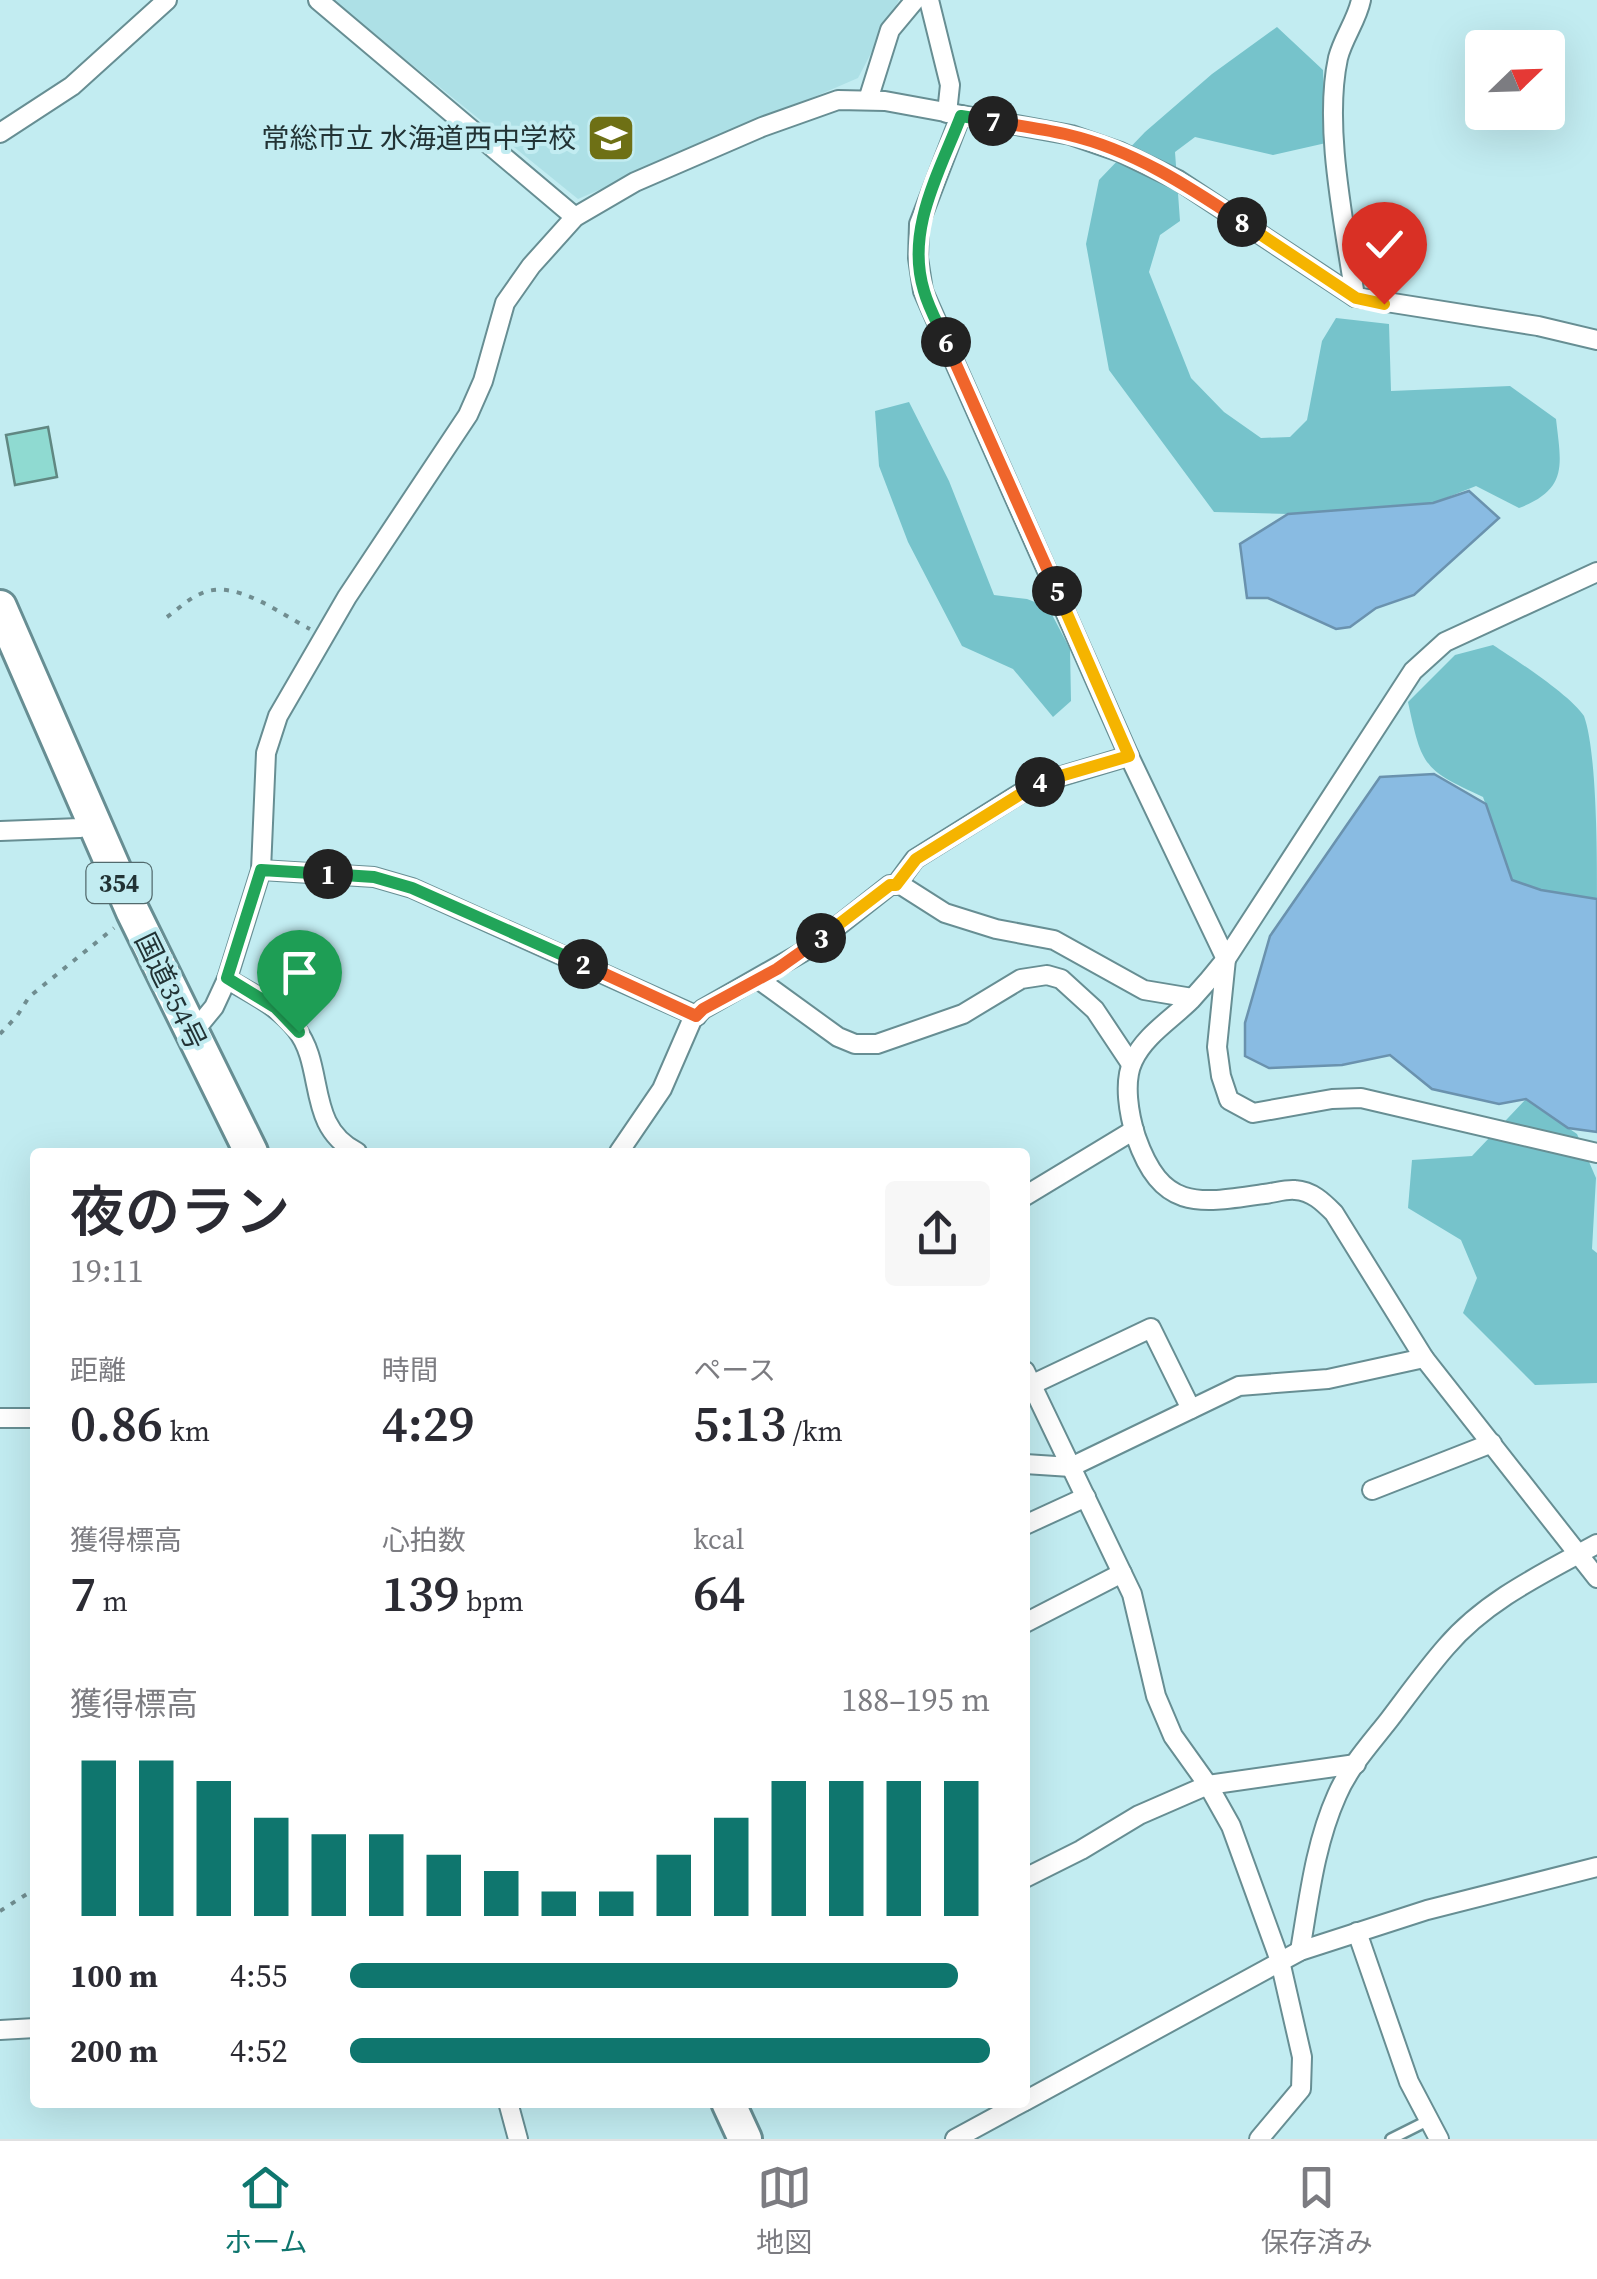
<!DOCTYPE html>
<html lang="ja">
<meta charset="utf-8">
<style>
:root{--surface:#fff;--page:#f7f7f7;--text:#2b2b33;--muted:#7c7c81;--line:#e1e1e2;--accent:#0f766e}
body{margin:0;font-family:"Source Serif 4","Noto Sans JP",serif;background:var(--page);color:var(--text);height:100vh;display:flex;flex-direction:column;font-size:38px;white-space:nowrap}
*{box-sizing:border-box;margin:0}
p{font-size:32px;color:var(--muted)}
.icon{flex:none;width:55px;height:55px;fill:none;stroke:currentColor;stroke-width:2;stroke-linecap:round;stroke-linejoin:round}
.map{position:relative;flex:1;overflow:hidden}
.details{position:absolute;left:30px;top:1148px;width:1000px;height:960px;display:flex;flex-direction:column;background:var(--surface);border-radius:10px;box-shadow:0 10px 40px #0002}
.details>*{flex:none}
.needle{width:65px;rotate:67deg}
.buttons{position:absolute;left:1465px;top:30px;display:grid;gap:20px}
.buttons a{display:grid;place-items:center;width:100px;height:100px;border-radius:10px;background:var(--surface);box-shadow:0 10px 40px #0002;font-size:50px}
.pin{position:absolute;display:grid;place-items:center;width:85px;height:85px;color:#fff;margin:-102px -42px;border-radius:50% 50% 50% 0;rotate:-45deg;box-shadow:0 0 10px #0007}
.pin .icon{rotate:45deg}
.km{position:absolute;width:50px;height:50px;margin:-25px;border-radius:50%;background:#222;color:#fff;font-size:28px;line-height:50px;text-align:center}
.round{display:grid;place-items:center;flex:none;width:105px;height:105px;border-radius:10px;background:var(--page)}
.headline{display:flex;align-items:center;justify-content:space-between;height:170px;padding:0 40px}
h1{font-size:55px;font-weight:600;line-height:75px}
.stats{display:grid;grid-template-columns:repeat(3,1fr);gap:15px;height:170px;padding:10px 40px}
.stats div{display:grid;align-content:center}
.stats b{font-size:50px;font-weight:600}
.stats small{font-size:28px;font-weight:400}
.stats p{font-size:28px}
.chart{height:280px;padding:20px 40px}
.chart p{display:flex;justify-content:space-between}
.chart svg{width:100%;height:180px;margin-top:10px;stroke:var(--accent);stroke-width:6}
ul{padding:0 40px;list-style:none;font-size:32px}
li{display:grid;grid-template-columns:160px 120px 1fr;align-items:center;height:75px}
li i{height:25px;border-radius:12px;background:var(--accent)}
.tab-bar{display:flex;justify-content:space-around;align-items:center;height:140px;border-top:2px solid var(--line);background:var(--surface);font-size:28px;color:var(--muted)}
.tab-bar a{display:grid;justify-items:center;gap:5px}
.tab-bar .on{color:var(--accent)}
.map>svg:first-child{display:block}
.built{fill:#ade0e6}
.forest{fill:#76c3cb}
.water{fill:#89bbe2;stroke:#6a92ae;stroke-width:2.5}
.building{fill:#8fdad1;stroke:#608782;stroke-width:2.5}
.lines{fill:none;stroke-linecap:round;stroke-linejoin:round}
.lane-casing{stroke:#678e93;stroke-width:14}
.street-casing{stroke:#678e93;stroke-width:22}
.highway-casing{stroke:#678e93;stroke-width:38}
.path{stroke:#708d90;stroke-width:4;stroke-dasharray:5 8;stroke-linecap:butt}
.lane{stroke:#fff;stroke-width:9}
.street{stroke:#fff;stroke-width:18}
.highway{stroke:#fff;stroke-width:32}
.split-1-casing{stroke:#fff;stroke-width:20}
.split-2-casing{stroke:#fff;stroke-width:20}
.split-3-casing{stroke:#fff;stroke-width:20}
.split-4-casing{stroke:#fff;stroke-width:20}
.split-5-casing{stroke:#fff;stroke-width:20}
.split-6-casing{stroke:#fff;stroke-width:20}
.split-7-casing{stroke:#fff;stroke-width:20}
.split-8-casing{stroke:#fff;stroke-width:20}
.split-9-casing{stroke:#fff;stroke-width:20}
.split-1{stroke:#22a559;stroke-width:12}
.split-2{stroke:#22a559;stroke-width:12}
.split-3{stroke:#f0652b;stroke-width:12}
.split-4{stroke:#f5b400;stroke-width:12}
.split-5{stroke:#f5b400;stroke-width:12}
.split-6{stroke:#f0652b;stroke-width:12}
.split-7{stroke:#22a559;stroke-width:12}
.split-8{stroke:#f0652b;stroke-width:12}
.split-9{stroke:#f5b400;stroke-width:12}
.labels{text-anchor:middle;stroke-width:8;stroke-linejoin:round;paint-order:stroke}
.shield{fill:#c2ecf1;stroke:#526a6d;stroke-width:2.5}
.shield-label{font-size:25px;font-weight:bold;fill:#223335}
.poi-label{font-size:28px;fill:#223335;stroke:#c2ecf1;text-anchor:end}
.street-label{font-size:28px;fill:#223335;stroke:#c2ecf1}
</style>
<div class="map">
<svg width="1597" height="2139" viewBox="0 0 1597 2139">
<rect width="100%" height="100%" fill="#c2ecf1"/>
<path class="built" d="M332 0H899L858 78 578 199Z"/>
<g class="forest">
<path d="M1277 27 1323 70 1326 143 1273 155 1195 137 1175 152 1180 221 1160 235 1149 272 1191 378 1224 412 1261 438 1290 437 1307 420 1322 341 1336 318 1389 324 1391 391 1510 386 1556 419C1561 464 1569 489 1519 508L1476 486 1433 503 1288 514 1214 512 1109 370 1086 244 1099 180 1145 132 1212 74Z"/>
<path d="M909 402 949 481 994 595 1027 599 1048 607 1070 649 1071 701 1053 717 1013 669 962 646 908 542 879 466 875 411Z"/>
<path d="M1493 645C1516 660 1570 695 1584 716 1597 752 1597 854 1597 899L1531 889 1512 880 1483 797C1423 769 1422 767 1408 702L1455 655Z"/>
<path d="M1526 1099 1577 1134 1596 1178 1592 1249 1597 1253V1383L1535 1385 1463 1313 1477 1278 1461 1240 1408 1208 1412 1160 1472 1156Z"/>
</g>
<g class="water">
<path d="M1469 491 1499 518 1414 595 1376 608 1350 627 1336 629 1268 598H1247L1240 544 1288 514 1433 503Z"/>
<path d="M1434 774 1486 804 1512 880 1541 890 1597 899V1132L1568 1128 1526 1099 1499 1104 1432 1089 1390 1055 1342 1065 1269 1068 1245 1056V1023L1270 936 1380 777Z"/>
</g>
<path class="building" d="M48 427 57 477 15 485 6 435Z"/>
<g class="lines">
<g class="lane-casing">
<path id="lane" d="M1391 2139 1429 2120"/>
</g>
<g class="street-casing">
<g id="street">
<path d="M318 0 575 217"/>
<path d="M929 0 950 85 947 113"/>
<path d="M868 100 890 30 915 0"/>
<path d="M961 115 919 224 918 258 923 291 1129 756 1226 959 1217 1047 1221 1076 1229 1100 1253 1113 1332 1099 1361 1098 1597 1153"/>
<path d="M0 133 72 86 167 0"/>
<path d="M1355 297C1345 226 1323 128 1338 58 1343 38 1357 20 1361 0"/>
<path d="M1597 572 1445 642 1413 671 1226 959C1215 973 1203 987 1191 1000 1172 1019 1144 1036 1133 1061 1123 1082 1129 1115 1136 1137 1162 1211 1197 1204 1264 1194 1274 1193 1286 1189 1295 1190 1312 1191 1323 1202 1334 1213L1424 1358 1597 1578"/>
<path d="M0 831 80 828 92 823"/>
<path d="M261 870 374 877 412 888 697 1016"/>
<path d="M896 885 915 859 1035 784 1129 756"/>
<path d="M227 979C251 993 278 1006 296 1029 326 1067 305 1126 357 1152"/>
<path d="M758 979 838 1037 855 1044H877L963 1014 1021 979 1047 975 1061 979 1095 1010 1131 1064"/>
<path d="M191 1035 214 1007 227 979 261 870 266 753 278 716 347 597 468 415 483 381 505 303 531 266 575 217 635 182 762 127 838 100 885 101 1071 135 1120 152 1178 180 1355 297 1538 326 1597 340"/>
<path d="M619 1152 662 1089 692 1020 703 1009 810 948 890 885H901L945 913 996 929 1054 940 1144 990 1192 998"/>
<path d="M1025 1196 1134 1130"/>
<path d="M1025 1371 1132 1594 1156 1696 1173 1736 1208 1785 1231 1826 1280 1961 1302 2057 1301 2089 1259 2139"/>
<path d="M1031 1385 1151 1328 1191 1409"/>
<path d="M0 1418H35"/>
<path d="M1025 1464 1071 1467 1239 1386 1328 1379 1424 1358"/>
<path d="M1372 1490 1492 1443"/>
<path d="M1025 1525 1086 1497"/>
<path d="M1025 1623 1122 1573"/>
<path d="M1025 1878 1081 1850 1139 1815 1208 1785 1356 1764"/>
<path d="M1357 1932 1409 2082 1439 2139"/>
<path d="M1300 1951C1309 1898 1315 1844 1337 1795 1349 1767 1371 1743 1389 1720 1408 1695 1426 1670 1446 1647 1486 1600 1544 1573 1597 1544"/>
<path d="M0 2030 35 2028"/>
<path d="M1025 2101 1300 1951 1427 1910 1597 1867"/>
<path d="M508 2102 518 2139"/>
<path d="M955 2139 1023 2102"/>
</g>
</g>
<g class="highway-casing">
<g id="highway">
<path d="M0 607 133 912 251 1152"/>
<path d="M728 2102 745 2139"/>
</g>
</g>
<g class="path">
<path d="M167 617C177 610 188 599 200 594 234 577 280 614 310 629"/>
<path d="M0 1034 17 1016 29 997 114 928"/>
<path d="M0 1911 35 1889"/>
</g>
<use href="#lane" class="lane"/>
<use href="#street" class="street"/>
<use href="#highway" class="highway"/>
</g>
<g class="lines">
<g class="split-1-casing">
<path id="split-1" d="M299 1032 276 1008 227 978 261 870 328 874"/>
</g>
<g class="split-2-casing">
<path id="split-2" d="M328 874 374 877 412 888 583 964"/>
</g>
<g class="split-3-casing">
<path id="split-3" d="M583 964 696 1016 703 1009 777 969 821 938"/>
</g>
<g class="split-4-casing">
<path id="split-4" d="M821 938 890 885H896L916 859 1040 782"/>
</g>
<g class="split-5-casing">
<path id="split-5" d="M1040 782 1129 756 1057 591"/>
</g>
<g class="split-6-casing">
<path id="split-6" d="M946 342 1057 591"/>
</g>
<g class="split-7-casing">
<path id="split-7" d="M946 342C939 326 929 309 924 291 905 230 940 171 961 116L993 121"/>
</g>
<g class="split-8-casing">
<path id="split-8" d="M993 121C1018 126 1044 129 1069 135 1133 150 1188 186 1242 222"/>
</g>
<g class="split-9-casing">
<path id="split-9" d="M1242 222 1356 298 1384 304"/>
</g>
<use href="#split-1" class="split-1"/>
<use href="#split-2" class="split-2"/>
<use href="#split-3" class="split-3"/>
<use href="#split-4" class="split-4"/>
<use href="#split-5" class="split-5"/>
<use href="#split-6" class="split-6"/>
<use href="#split-7" class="split-7"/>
<use href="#split-8" class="split-8"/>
<use href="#split-9" class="split-9"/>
</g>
<defs>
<g id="school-square" transform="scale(2.5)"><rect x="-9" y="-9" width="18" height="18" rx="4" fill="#6e7015" stroke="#c2ecf1"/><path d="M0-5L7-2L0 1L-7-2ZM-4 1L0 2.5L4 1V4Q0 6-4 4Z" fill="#fff"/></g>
</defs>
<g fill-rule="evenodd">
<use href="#school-square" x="611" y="138"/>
</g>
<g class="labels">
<rect class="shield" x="86.5" y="863" width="65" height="40" rx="8"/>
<g class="shield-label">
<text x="119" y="892">354</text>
</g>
<g class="poi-label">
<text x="576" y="148">常総市立 水海道西中学校</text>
</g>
<g class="street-label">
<text transform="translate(171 991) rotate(64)" y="10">国道354号</text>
</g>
</g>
</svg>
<div class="buttons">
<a><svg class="needle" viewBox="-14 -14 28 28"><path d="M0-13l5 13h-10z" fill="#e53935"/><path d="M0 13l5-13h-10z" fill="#7c7c81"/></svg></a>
</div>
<div class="pin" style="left:299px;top:1032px;background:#1e9e55"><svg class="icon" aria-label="arrive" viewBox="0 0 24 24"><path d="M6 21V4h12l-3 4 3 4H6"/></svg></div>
<div class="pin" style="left:1384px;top:304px;background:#d93025"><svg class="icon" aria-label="check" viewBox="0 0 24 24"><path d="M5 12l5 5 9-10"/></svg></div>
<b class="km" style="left:328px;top:874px">1</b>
<b class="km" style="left:583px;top:964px">2</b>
<b class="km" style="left:821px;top:938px">3</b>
<b class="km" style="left:1040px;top:782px">4</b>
<b class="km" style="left:1057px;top:591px">5</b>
<b class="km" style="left:946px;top:342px">6</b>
<b class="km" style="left:993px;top:121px">7</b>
<b class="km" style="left:1242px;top:222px">8</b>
<section class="details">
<div class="headline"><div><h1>夜のラン</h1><p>19:11</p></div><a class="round"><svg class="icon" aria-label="share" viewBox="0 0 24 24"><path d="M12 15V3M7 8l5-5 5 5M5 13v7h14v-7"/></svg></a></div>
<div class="stats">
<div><p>距離</p><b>0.86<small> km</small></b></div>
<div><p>時間</p><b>4:29</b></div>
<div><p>ペース</p><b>5:13<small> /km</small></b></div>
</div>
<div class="stats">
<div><p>獲得標高</p><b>7<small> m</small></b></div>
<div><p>心拍数</p><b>139<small> bpm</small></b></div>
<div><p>kcal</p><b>64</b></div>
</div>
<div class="chart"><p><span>獲得標高</span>188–195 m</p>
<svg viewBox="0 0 160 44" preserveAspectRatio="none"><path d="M5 44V6M15 44V6M25 44V11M35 44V20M45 44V24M55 44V24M65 44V29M75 44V33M85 44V38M95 44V38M105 44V29M115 44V20M125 44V11M135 44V11M145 44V11M155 44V11"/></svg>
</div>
<ul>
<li><b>100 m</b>4:55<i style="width:95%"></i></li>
<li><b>200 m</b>4:52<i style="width:100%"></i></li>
</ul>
</section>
</div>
<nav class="tab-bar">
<a class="on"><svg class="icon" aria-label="home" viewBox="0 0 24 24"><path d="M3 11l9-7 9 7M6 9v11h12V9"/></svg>ホーム</a>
<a><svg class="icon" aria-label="map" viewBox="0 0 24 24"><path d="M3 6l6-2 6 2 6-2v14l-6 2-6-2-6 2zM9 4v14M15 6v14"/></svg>地図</a>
<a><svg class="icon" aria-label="saved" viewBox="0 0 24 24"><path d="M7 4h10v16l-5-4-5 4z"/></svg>保存済み</a>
</nav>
